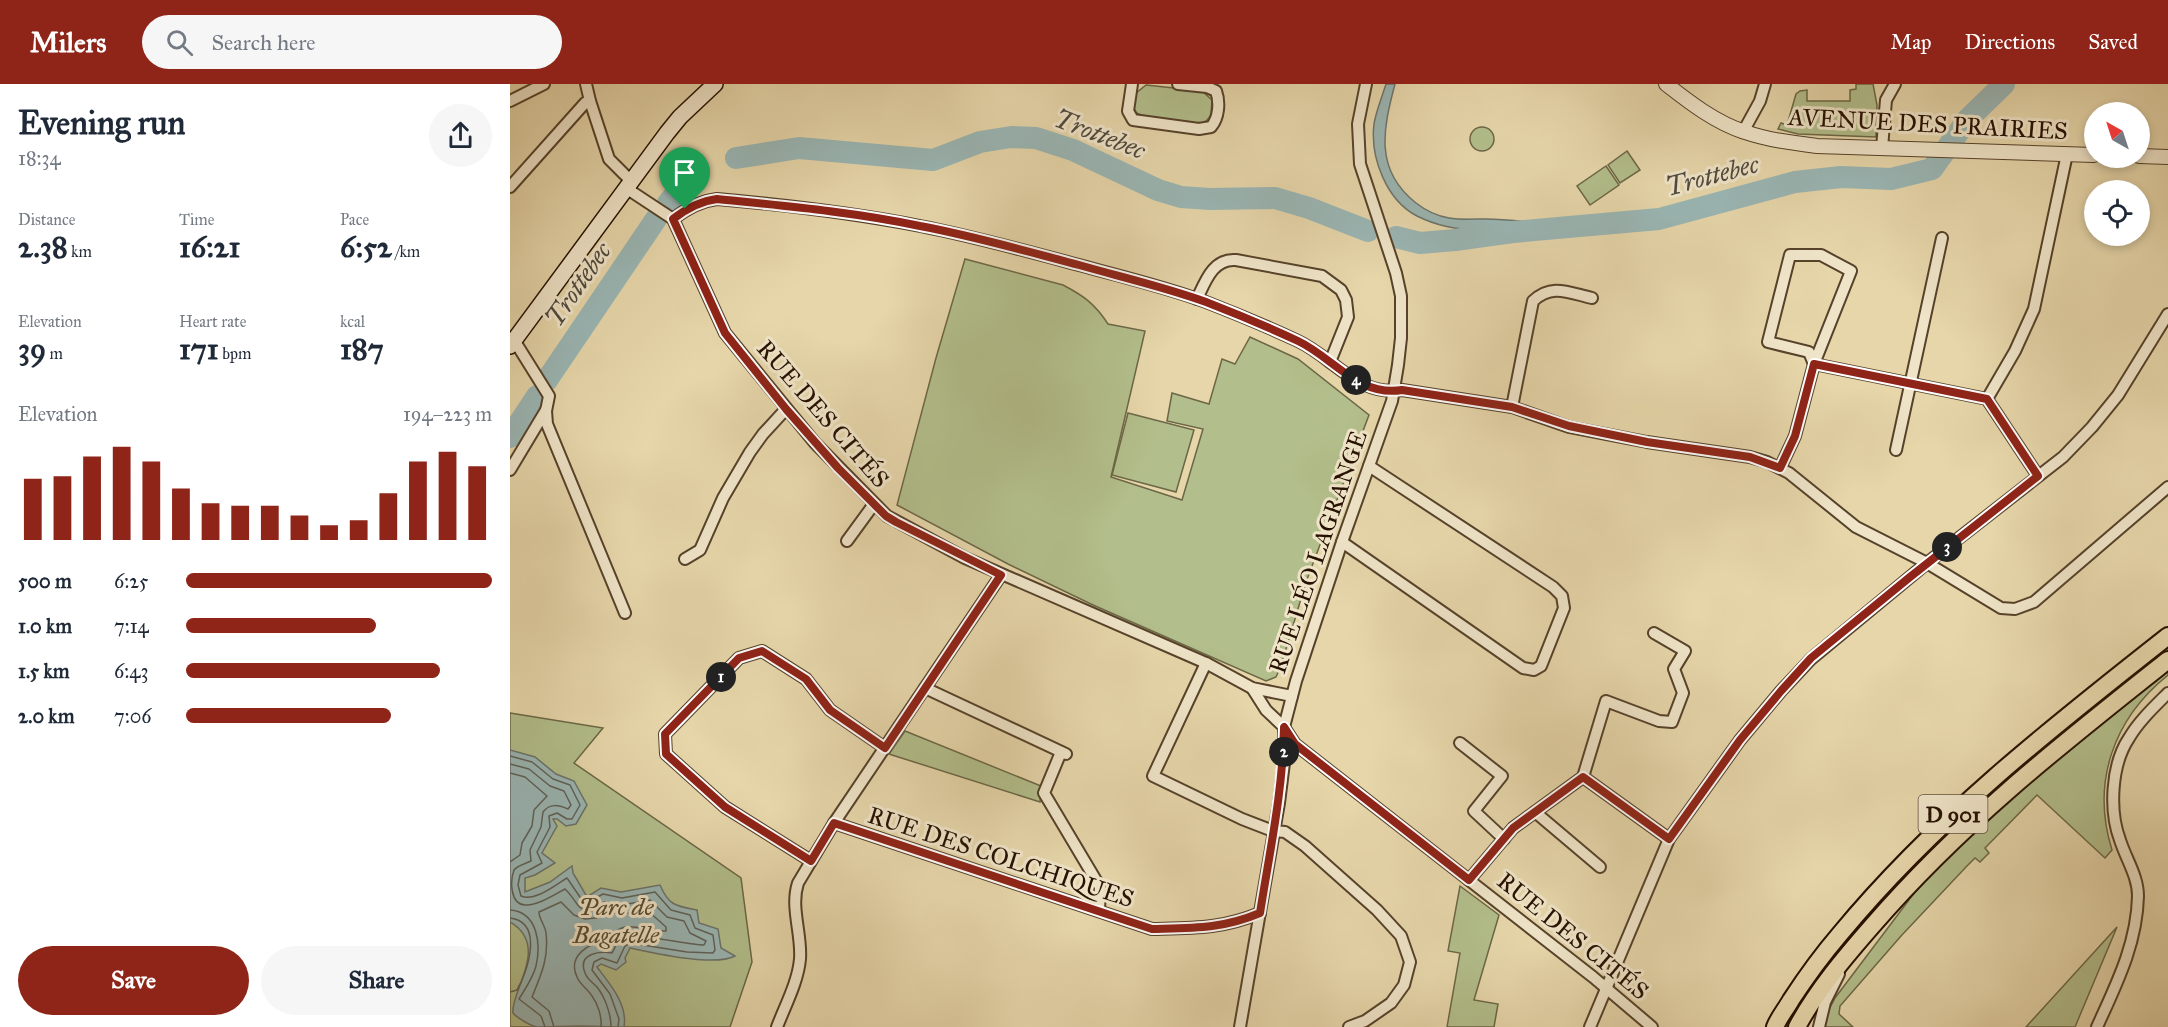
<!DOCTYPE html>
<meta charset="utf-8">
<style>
:root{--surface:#fff;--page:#f6f6f7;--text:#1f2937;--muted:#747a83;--accent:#8f2418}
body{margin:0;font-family:"IM FELL Great Primer",serif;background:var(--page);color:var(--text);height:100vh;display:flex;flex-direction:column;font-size:22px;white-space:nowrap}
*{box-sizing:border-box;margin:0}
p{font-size:20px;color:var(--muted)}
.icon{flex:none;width:33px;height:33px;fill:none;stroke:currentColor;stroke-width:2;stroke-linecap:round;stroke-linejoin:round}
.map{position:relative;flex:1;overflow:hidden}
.sheet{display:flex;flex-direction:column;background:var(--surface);width:510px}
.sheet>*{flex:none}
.needle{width:39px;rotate:321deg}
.controls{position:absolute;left:1574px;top:18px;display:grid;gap:12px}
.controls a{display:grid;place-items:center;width:66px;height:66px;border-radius:50%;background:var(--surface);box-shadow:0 3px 9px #0003;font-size:30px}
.pin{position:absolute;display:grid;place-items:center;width:51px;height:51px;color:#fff;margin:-62px -26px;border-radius:50% 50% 50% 0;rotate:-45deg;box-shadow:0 0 6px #0007}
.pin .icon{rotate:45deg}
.km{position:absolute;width:30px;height:30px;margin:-15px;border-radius:50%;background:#222;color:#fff;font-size:16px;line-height:30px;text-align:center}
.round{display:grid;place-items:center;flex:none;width:63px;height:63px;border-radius:32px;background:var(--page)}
.overview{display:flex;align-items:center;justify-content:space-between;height:102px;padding:0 18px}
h1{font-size:33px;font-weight:700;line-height:45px}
.figures{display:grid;grid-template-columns:repeat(3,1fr);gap:9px;height:102px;padding:6px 18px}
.figures div{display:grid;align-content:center}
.figures b{font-size:30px;font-weight:700}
.figures small{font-size:16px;font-weight:400}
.figures p{font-size:16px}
.chart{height:168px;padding:12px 18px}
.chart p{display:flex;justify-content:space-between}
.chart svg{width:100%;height:108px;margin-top:6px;stroke:var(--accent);stroke-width:6}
.cta{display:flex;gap:12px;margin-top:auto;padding:12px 18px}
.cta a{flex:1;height:69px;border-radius:36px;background:var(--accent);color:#fff;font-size:24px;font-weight:700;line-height:69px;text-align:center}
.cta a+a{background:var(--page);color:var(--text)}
ul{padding:0 18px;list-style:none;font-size:20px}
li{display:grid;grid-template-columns:96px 72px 1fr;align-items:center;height:45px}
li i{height:15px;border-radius:8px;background:var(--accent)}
header{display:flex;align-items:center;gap:36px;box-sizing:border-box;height:84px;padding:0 30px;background:var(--accent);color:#fff}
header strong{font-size:28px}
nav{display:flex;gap:33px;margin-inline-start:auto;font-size:21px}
.search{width:420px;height:54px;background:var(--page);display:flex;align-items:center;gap:15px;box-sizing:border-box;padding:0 21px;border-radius:33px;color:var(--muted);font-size:22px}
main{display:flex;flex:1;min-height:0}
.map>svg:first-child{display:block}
.green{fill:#b2be8b;stroke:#6c6746;stroke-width:1.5}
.water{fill:#9ab6b4;stroke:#6c746c;stroke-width:1.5}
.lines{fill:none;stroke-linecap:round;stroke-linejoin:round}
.shore{stroke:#60635a;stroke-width:1.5}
.river{stroke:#9ab6b4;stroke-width:22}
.minor-casing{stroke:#56422a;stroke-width:14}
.tertiary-casing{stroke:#56422a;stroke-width:16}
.secondary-casing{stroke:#261000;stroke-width:18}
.primary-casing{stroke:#261000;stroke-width:20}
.minor{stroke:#efe4c8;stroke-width:10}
.tertiary{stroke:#efe4c8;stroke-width:14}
.secondary{stroke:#efe4c8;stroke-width:15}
.primary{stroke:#e6d6aa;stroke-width:16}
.route-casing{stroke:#fff;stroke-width:12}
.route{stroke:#8f2418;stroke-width:8}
.labels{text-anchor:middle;stroke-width:6;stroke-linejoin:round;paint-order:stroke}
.shield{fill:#efe4c8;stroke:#62503c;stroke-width:1.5}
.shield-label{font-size:22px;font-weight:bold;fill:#261000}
.street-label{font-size:24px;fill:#261000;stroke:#efe4c8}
.park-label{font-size:24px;font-style:italic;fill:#574d31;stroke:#efe4c8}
.water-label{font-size:26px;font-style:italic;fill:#4f4a3f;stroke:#efe4c8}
</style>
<header>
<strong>Milers</strong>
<div class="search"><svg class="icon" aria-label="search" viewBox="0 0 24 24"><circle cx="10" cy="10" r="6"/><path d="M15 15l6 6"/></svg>Search here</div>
<nav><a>Map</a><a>Directions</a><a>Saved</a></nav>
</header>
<main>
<section class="sheet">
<div class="overview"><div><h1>Evening run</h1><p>18:34</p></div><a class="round"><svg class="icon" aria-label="share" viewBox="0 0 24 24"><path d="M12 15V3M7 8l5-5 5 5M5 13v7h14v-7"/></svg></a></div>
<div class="figures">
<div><p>Distance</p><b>2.38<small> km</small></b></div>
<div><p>Time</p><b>16:21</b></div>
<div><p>Pace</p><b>6:52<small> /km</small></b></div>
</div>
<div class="figures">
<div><p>Elevation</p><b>39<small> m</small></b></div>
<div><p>Heart rate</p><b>171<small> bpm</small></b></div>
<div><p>kcal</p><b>187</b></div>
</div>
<div class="chart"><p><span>Elevation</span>194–223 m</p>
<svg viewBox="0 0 160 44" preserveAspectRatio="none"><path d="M5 44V19M15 44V18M25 44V10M35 44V6M45 44V12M55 44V23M65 44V29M75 44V30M85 44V30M95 44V34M105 44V38M115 44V36M125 44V25M135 44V12M145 44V8M155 44V14"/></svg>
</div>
<ul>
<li><b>500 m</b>6:25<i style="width:100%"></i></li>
<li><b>1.0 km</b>7:14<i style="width:62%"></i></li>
<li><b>1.5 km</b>6:43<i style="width:83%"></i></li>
<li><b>2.0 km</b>7:06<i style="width:67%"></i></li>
</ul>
<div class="cta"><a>Save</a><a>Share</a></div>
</section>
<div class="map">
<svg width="1658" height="943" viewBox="0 0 1658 943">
<rect width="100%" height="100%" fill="#e6d6aa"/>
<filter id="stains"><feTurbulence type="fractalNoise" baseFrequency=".00333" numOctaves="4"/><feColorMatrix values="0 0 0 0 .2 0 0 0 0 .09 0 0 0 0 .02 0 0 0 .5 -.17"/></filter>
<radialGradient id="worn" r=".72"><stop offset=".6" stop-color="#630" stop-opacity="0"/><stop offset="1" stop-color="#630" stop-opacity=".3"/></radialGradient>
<g class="green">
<path d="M1346 0H1363L1367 21 1366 53 1288 50 1268 45 1271 39 1277 41 1286 10 1290 7 1297 6V17H1340V6L1346 5Z"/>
<path d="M636 1 692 7 702 16 701 30C699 35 696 38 691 39 681 42 632 35 626 28 622 22 623 17 625 10Z"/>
<circle cx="972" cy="55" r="12"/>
<path d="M1117 67 1130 86 1110 99 1098 81Z"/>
<path d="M1096 82 1109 101 1080 121 1067 102Z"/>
<path d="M455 175 553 201C574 212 585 220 598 240L635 247 601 393 672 416 693 345 657 337 662 309 699 320 712 275 725 280 740 253 788 275 859 331 796 498 771 582 766 593 756 597 583 521 498 480 387 421 426 274Z"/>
<path d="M618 329 684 346 666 408 602 391Z"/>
<path d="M1658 561V568L1577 632 1330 871 1282 932 1276 943H1271L1275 933C1322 872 1370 812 1425 757 1498 685 1579 624 1658 561Z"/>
<path d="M1658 587V591C1603 635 1581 699 1602 766L1595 774 1527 711 1475 764 1479 769 1470 778 1465 774 1456 783 1391 852 1330 922 1329 930 1343 943H1315L1316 931 1325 914 1408 804 1424 787 1491 723 1561 664Z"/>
<path d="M0 629 93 644 64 679 231 794 242 878 220 943H0Z"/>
<path d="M395 647 531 702 530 718 379 670Z"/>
<path d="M950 802 989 831 964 916 988 920 984 943H937L950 869 938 867Z"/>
<path d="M1607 843 1565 943H1516Z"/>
</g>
<g class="water">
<path d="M876 0H885C873 45 864 86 906 119 915 126 927 132 939 134 951 136 964 135 976 135 993 135 1010 137 1027 139L1029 149 971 155 969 146C947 146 927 142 907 132 876 116 860 73 864 40 866 27 872 13 876 0Z"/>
<path d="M0 666 25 673 46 690 64 697 77 721 66 740 56 742 47 735H43L47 742 32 769 45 779 25 791 15 794V808L40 798 62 782 63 789 77 813 91 804 111 808 150 801C159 822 166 822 187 826L189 839 208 845 211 864 225 872C204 883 144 869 120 864L115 874 116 878 106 886 91 880 87 883C99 899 118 920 114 943 98 943 83 942 68 942 55 942 40 943 27 943 21 942 7 934 3 929 0 908 41 862 0 838Z"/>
</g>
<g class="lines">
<g class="shore">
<path d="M0 672 22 678 43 695 60 701 70 721 62 735H57L47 729 39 732 40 743 27 768 32 779 10 791 8 801 11 812C25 818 45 801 57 794L72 816 77 819 93 810 112 814 145 808 161 826 180 831 185 844 203 851 205 866 203 869 177 868 120 859 115 862 107 879 92 874 84 878 82 886 100 910 109 935 108 943"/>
<path d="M0 680 19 685 40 702 54 707 61 721 58 725C48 721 40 719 33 728L31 743 20 766 21 777C15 780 8 781 4 786 0 797 0 820 15 821 27 822 44 811 55 805 71 820 67 836 94 818L112 821 140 816 157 833 174 837 180 849 196 857 194 861C179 861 121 848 113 853 107 857 105 864 102 869 90 867 67 869 75 889 77 895 83 899 87 903 95 913 101 930 101 943"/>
<path d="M0 689 15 693 37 712 24 726 22 742 12 759 10 771 0 778"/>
<path d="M0 826C28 828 31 860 26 882 23 894 15 905 9 915L31 932 35 943"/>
<path d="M0 834C34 838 18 887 7 906L0 908"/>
<path d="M44 943 39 927 22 913C31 891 39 874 36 849 35 841 29 835 29 828L51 818 64 831 75 835 86 834 97 828 112 830 137 826 156 843V847C131 849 115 830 97 858 79 858 57 872 67 893 70 901 78 905 82 912 88 920 92 933 91 943"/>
</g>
<g class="river">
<path d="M226 74 289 64 423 76 470 58 501 53 526 54 563 66 648 106 671 113 700 115 765 114 799 124 858 147"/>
<path d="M158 119 174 99"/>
<path d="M886 153 910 159 945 156 1003 148 1149 135 1285 98 1331 93 1381 95 1422 85 1458 35 1494 0"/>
<path d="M37 296 146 135"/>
<path d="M0 353 27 312"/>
</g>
<g class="minor-casing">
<g id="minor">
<path d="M76 0 80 17"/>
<path d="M622 0 618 27 623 36 689 45 701 43C709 34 710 18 706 7L697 3 668 0"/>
<path d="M0 17 34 0"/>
<path d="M1233 48 1250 17 1255 0"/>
<path d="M1372 64 1376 16 1385 0"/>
<path d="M0 103 75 19 80 17 99 75 121 97"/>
<path d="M116 104 163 135 215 249 305 359 377 432 455 474 696 579 742 604 782 612"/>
<path d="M163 135C176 125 190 117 207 115 275 121 343 129 410 142 462 152 513 166 565 180 609 192 653 202 696 218 727 230 758 243 788 257 824 274 848 313 892 306L1002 323 1059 343 1137 358 1240 373 1257 378 1279 389 1346 443 1417 479 1491 524 1505 525 1524 518 1658 403"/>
<path d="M1280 171H1311L1341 187 1304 280 1299 268 1258 258Z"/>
<path d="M687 215C695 198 703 174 726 176L812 192 831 206 836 216 838 233 820 278"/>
<path d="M4 256 39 312 36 327 37 340 115 529"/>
<path d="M1477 315 1505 267 1524 225 1557 70"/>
<path d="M1002 323 1023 217C1042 199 1059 209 1082 214"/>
<path d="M1386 366 1432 154"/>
<path d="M1270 384 1285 352 1304 280 1477 315 1528 392"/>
<path d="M0 386 36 326"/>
<path d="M337 457 364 420"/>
<path d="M832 458 1013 584 1024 586 1031 582 1054 524 1052 512 1043 503 859 382"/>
<path d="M175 475 190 466 213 414 240 368 253 350 276 325"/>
<path d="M696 579 643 692 732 735 763 747 775 748 795 762 867 826 891 852 900 878 894 901 881 919 855 937 839 943"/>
<path d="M415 604 556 670"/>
<path d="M742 604 756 626 774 643 785 660 1083 893 1142 943"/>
<path d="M950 659 992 692 964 727 994 755"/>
<path d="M551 668 534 709 590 803 589 827"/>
<path d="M1073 693 1096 617 1149 637 1162 638 1173 609 1164 585 1175 567 1144 549"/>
<path d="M1025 728 1090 783"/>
<path d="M324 739 642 845C683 844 712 845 750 829"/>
<path d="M301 777 215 723 156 670 155 650 229 574 252 567 296 595 320 626 375 664"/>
<path d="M959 796 1003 744 1073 693 1159 755"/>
<path d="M267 943C275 922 288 898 290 875 292 850 280 823 288 799L324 739 491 491"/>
<path d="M730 943 769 719 774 679V643L786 597 832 458 882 317 888 281 891 254V212L886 189 850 80 848 40 856 0"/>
<path d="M1080 943 1159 755 1230 656 1271 607 1301 575 1417 479 1553 373 1582 343 1608 311 1658 230"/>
<path d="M1309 943 1315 918 1329 890"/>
<path d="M1587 943C1606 901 1627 860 1628 812 1628 792 1616 775 1610 756 1599 727 1601 681 1619 654 1629 637 1644 623 1658 609"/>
</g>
</g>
<g class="tertiary-casing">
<g id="tertiary">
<path d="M1156 0C1179 18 1206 39 1235 48 1258 56 1283 59 1307 62L1584 71"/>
<path d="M1629 72 1658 73"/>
</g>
</g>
<g class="secondary-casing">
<path id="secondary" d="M0 262 157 49 170 33 205 0"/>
</g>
<g class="primary-casing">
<g id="primary">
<path d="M1265 943C1269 933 1276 925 1281 916 1296 893 1312 871 1330 850 1425 735 1541 644 1658 552"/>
<path d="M1287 943C1307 906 1335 873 1363 841 1451 739 1552 660 1658 576"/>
</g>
</g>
<use href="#minor" class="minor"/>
<use href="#tertiary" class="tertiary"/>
<use href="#secondary" class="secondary"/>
<use href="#primary" class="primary"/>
</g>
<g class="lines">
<g class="route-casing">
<path id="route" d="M207 115C275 122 343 128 410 142 464 152 516 167 569 181 611 193 655 203 696 218 727 230 758 243 788 257 824 274 848 313 892 306L1002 323 1059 342 1137 358 1240 373 1270 384 1285 352 1304 280 1477 315 1528 392 1400 493 1301 574 1271 607 1230 656 1159 755 1073 693 1003 744 959 796 785 660 774 643C773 706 760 766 750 829 712 845 683 844 642 845L324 739 301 777 215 723 156 670 155 650 229 574 252 567 296 595 320 626 375 664 491 491 386 438 376 432 328 384 276 325 215 249 163 135C176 125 190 117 207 115Z"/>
</g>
<use href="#route" class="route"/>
</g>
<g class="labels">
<rect class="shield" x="1408.5" y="711" width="69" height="38" rx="4.5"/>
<g class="shield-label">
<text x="1443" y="738">D 901</text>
</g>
<g class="street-label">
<text transform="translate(1418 40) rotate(3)" y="8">AVENUE DES PRAIRIES</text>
<text transform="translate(313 330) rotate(49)" y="8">RUE DES CITÉS</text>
<text transform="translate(808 468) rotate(-71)" y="8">RUE LÉO LAGRANGE</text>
<text transform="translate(491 773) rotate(18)" y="8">RUE DES COLCHIQUES</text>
<text transform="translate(1063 852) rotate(39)" y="8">RUE DES CITÉS</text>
</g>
<g class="park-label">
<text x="106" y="831">Parc de<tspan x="106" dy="28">Bagatelle</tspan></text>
</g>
<g class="water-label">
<text transform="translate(590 50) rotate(21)" y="9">Trottebec</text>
<text transform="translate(1202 91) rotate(-15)" y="9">Trottebec</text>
<text transform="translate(68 200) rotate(-56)" y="9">Trottebec</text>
</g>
</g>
<rect width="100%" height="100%" filter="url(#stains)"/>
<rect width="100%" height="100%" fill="url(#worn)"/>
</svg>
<div class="controls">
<a><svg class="needle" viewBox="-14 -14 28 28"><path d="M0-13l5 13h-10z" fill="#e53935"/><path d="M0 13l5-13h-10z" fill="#747a83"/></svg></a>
<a><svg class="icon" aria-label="locate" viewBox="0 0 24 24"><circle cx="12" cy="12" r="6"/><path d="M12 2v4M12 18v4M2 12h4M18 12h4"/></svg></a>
</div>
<div class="pin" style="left:175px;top:125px;background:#1e9e55"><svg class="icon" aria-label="arrive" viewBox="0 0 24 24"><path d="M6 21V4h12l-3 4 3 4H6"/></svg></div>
<b class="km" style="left:211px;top:593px">1</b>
<b class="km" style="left:774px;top:668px">2</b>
<b class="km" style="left:1437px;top:463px">3</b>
<b class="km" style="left:846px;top:296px">4</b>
</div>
</main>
